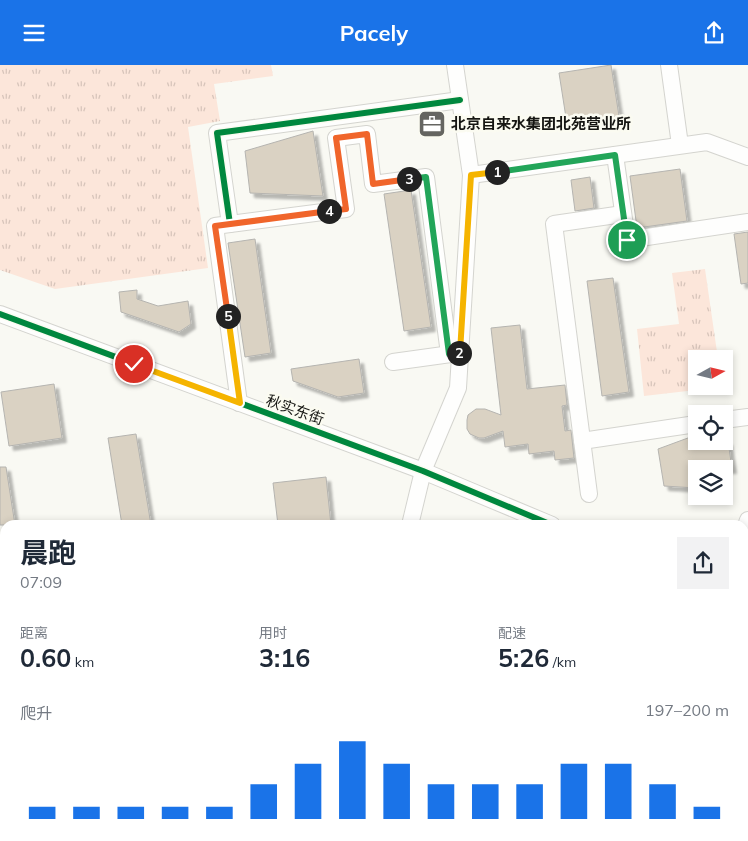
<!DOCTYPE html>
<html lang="zh">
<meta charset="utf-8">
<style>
:root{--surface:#fff;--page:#f2f2f3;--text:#1f2937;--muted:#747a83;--accent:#1a73e8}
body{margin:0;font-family:Mulish,"Noto Sans SC",sans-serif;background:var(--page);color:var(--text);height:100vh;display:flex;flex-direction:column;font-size:19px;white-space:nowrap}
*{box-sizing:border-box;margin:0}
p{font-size:16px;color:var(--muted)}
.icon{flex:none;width:28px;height:28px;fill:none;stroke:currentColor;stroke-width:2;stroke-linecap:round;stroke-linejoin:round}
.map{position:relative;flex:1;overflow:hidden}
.sheet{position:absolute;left:0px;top:455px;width:749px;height:321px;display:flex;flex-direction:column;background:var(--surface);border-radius:15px 15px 0 0;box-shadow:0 2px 8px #0003}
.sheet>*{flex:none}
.needle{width:32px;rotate:82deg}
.tools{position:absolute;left:688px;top:285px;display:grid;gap:10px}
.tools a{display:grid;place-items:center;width:45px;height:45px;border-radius:0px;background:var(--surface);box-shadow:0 2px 8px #0003;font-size:25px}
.pin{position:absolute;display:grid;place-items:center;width:42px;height:42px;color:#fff;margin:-21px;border:2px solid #fff;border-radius:50%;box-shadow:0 1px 5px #0007}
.km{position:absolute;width:25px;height:25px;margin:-12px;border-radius:50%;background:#222;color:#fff;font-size:14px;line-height:25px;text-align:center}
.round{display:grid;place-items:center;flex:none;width:52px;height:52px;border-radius:0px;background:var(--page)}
.headline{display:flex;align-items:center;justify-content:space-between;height:85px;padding:0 20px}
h1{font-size:28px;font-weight:700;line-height:38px}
.metrics{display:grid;grid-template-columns:repeat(3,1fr);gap:8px;height:85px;padding:5px 20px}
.metrics div{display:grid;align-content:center}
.metrics b{font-size:25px;font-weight:700}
.metrics small{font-size:14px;font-weight:400}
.metrics p{font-size:14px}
.chart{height:140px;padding:10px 20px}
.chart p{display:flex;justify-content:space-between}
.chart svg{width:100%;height:90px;margin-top:5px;stroke:var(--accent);stroke-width:6}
header{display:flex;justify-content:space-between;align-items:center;height:65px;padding:0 20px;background:var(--accent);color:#fff;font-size:22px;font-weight:700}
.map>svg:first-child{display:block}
.park{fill:url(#park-tufts)}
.building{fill:#dad2c3;stroke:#b5b4b0;filter:url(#shadow)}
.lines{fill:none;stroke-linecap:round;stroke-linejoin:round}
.minor-casing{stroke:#d4d4cf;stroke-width:18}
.minor{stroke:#fefefd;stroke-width:16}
.rail{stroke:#d1d1d0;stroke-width:4;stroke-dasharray:10 5;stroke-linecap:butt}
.cycleway-casing{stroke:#fbfbf1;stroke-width:9}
.cycleway{stroke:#00873e;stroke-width:6}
.split-1-casing{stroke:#fff;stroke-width:10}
.split-2-casing{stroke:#fff;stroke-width:10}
.split-3-casing{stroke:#fff;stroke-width:10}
.split-4-casing{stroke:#fff;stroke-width:10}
.split-5-casing{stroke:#fff;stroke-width:10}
.split-6-casing{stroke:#fff;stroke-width:10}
.split-1{stroke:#22a559;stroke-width:6}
.split-2{stroke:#f5b400;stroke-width:6}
.split-3{stroke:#22a559;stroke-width:6}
.split-4{stroke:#f0652b;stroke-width:6}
.split-5{stroke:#f0652b;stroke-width:6}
.split-6{stroke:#f5b400;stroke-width:6}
.labels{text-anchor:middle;stroke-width:5;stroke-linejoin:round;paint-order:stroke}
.poi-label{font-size:15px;font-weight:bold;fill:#151512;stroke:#fbfbf1;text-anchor:start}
.street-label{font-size:15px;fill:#151512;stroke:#fbfbf1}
</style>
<header><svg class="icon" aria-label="menu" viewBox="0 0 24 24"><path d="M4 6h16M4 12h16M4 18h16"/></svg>Pacely<svg class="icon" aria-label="share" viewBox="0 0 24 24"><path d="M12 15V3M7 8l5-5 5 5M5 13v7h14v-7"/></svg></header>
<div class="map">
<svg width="748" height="776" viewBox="0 0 748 776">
<defs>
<pattern id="park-tufts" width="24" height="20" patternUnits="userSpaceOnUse" patternTransform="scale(1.25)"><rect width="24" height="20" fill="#fce6da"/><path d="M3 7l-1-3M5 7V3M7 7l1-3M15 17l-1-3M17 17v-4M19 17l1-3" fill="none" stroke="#d7c4ba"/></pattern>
<filter id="shadow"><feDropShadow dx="4.5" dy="4.5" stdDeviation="1" flood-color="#0004"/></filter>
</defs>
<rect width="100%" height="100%" fill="#f9f9f3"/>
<g class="park">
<path d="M0 0H271L273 11 214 19 220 56 188 62 208 203 55 224 0 205Z"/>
<path d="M705 204 718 294H696V321L722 322 644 331 637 264 679 259 672 208Z"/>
</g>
<g class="building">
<path d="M611 0 619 51 567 59 559 8Z"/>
<path d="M313 66 323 131 250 128 245 86Z"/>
<path d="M680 104 687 156 637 163 630 111Z"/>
<path d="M590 112 594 143 575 146 571 115Z"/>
<path d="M411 125 431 262 404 266 384 129Z"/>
<path d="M748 167V218L741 219 734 169Z"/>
<path d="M255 174 271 288 245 292 228 178Z"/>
<path d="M613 213 629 327 602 331 587 216Z"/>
<path d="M137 225V234L158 241 188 236 191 259 179 267 121 247 119 227Z"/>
<path d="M520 260 527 324 565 320 567 340 562 341 565 366 571 365 574 393 555 395 554 386 529 389 528 379 505 382 503 366 484 373H479L470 369 467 364V355L468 350 476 344H485L501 350 491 263Z"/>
<path d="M359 294 364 328 338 332 293 316 291 304Z"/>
<path d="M54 319 62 373 9 381 1 327Z"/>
<path d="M136 369 151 460H122L108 373Z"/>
<path d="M696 370V376H728L732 404H696V423L664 421 658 384Z"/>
<path d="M0 402H6L15 460H0Z"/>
<path d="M326 412 331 460H278L273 418Z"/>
</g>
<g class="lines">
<g class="minor-casing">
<g id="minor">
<path d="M669 0 680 80"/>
<path d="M615 90 627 175 748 157"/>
<path d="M471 110 707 77 748 92"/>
<path d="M230 159 346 144 336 73 367 69 373 119 426 112 449 289"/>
<path d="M0 249 423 406 552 460"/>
<path d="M393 297 458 288"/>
<path d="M239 338 215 161 230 159 217 68 460 35"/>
<path d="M724 355 748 352"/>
<path d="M582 376 696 359"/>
<path d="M589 429 554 159 623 149"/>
<path d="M410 460 423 406 458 323 471 110 455 0"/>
<path d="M744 466 748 455"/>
<path d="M0 761 5 762"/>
<path d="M45 771 69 776"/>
<path d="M243 771 248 776"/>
<path d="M224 776 233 771"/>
<path d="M624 776 626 771"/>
</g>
</g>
<use href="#minor" class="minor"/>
<g class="rail">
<path d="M744 714 748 703"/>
<path d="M720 776 722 771"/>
</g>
<g class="cycleway-casing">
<g id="cycleway">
<path d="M0 249 423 406 552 460"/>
<path d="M239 338 215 161 230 159 217 68 460 35"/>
</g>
</g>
<use href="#cycleway" class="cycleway"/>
</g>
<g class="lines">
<g class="split-1-casing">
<path id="split-1" d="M497 107 615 90 627 175"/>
</g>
<g class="split-2-casing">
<path id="split-2" d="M459 288 460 287 471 110 497 107"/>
</g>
<g class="split-3-casing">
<path id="split-3" d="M409 114 426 112 449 289 459 288"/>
</g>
<g class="split-4-casing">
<path id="split-4" d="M329 146 346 144 336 73 367 69 373 119 409 114"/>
</g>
<g class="split-5-casing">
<path id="split-5" d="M228 251 215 161 329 146"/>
</g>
<g class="split-6-casing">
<path id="split-6" d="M134 299 240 338 228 251"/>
</g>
<use href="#split-1" class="split-1"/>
<use href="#split-2" class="split-2"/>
<use href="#split-3" class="split-3"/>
<use href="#split-4" class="split-4"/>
<use href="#split-5" class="split-5"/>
<use href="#split-6" class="split-6"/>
</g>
<defs>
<g id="office-square" transform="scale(1.4375)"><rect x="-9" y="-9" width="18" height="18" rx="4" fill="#656561" stroke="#fbfbf1"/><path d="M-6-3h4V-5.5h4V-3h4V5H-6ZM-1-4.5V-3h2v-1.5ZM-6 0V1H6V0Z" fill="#fff"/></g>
</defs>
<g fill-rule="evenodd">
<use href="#office-square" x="432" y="59"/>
</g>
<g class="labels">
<g class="poi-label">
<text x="451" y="64">北京自来水集团北苑营业所</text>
</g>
<g class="street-label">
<text transform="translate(295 345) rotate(20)" y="5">秋实东街</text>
</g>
</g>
</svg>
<div class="tools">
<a><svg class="needle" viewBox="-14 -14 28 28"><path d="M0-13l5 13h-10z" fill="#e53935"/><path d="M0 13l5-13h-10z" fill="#747a83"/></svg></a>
<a><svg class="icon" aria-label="locate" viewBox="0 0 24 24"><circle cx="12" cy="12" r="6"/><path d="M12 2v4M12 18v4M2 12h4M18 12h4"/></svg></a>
<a><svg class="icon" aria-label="layers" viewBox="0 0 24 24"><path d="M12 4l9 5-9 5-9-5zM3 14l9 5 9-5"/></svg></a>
</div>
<div class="pin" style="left:627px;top:175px;background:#1e9e55"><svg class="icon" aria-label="arrive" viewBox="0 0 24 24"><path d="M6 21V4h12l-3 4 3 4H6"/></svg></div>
<div class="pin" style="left:134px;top:299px;background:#d93025"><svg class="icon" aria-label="check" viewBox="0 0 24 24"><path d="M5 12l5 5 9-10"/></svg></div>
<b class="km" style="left:497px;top:107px">1</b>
<b class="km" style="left:459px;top:288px">2</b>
<b class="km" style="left:409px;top:114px">3</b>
<b class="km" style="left:329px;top:146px">4</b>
<b class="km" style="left:228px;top:251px">5</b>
<section class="sheet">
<div class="headline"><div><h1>晨跑</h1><p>07:09</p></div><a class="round"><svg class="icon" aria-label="share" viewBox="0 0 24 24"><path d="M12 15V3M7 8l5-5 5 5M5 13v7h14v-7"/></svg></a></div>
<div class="metrics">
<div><p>距离</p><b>0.60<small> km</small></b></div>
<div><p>用时</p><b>3:16</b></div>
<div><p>配速</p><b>5:26<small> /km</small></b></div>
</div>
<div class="chart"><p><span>爬升</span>197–200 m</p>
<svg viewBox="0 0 160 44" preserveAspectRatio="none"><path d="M5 44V38M15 44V38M25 44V38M35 44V38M45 44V38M55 44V27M65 44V17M75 44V6M85 44V17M95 44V27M105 44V27M115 44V27M125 44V17M135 44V17M145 44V27M155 44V38"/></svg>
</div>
</section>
</div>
